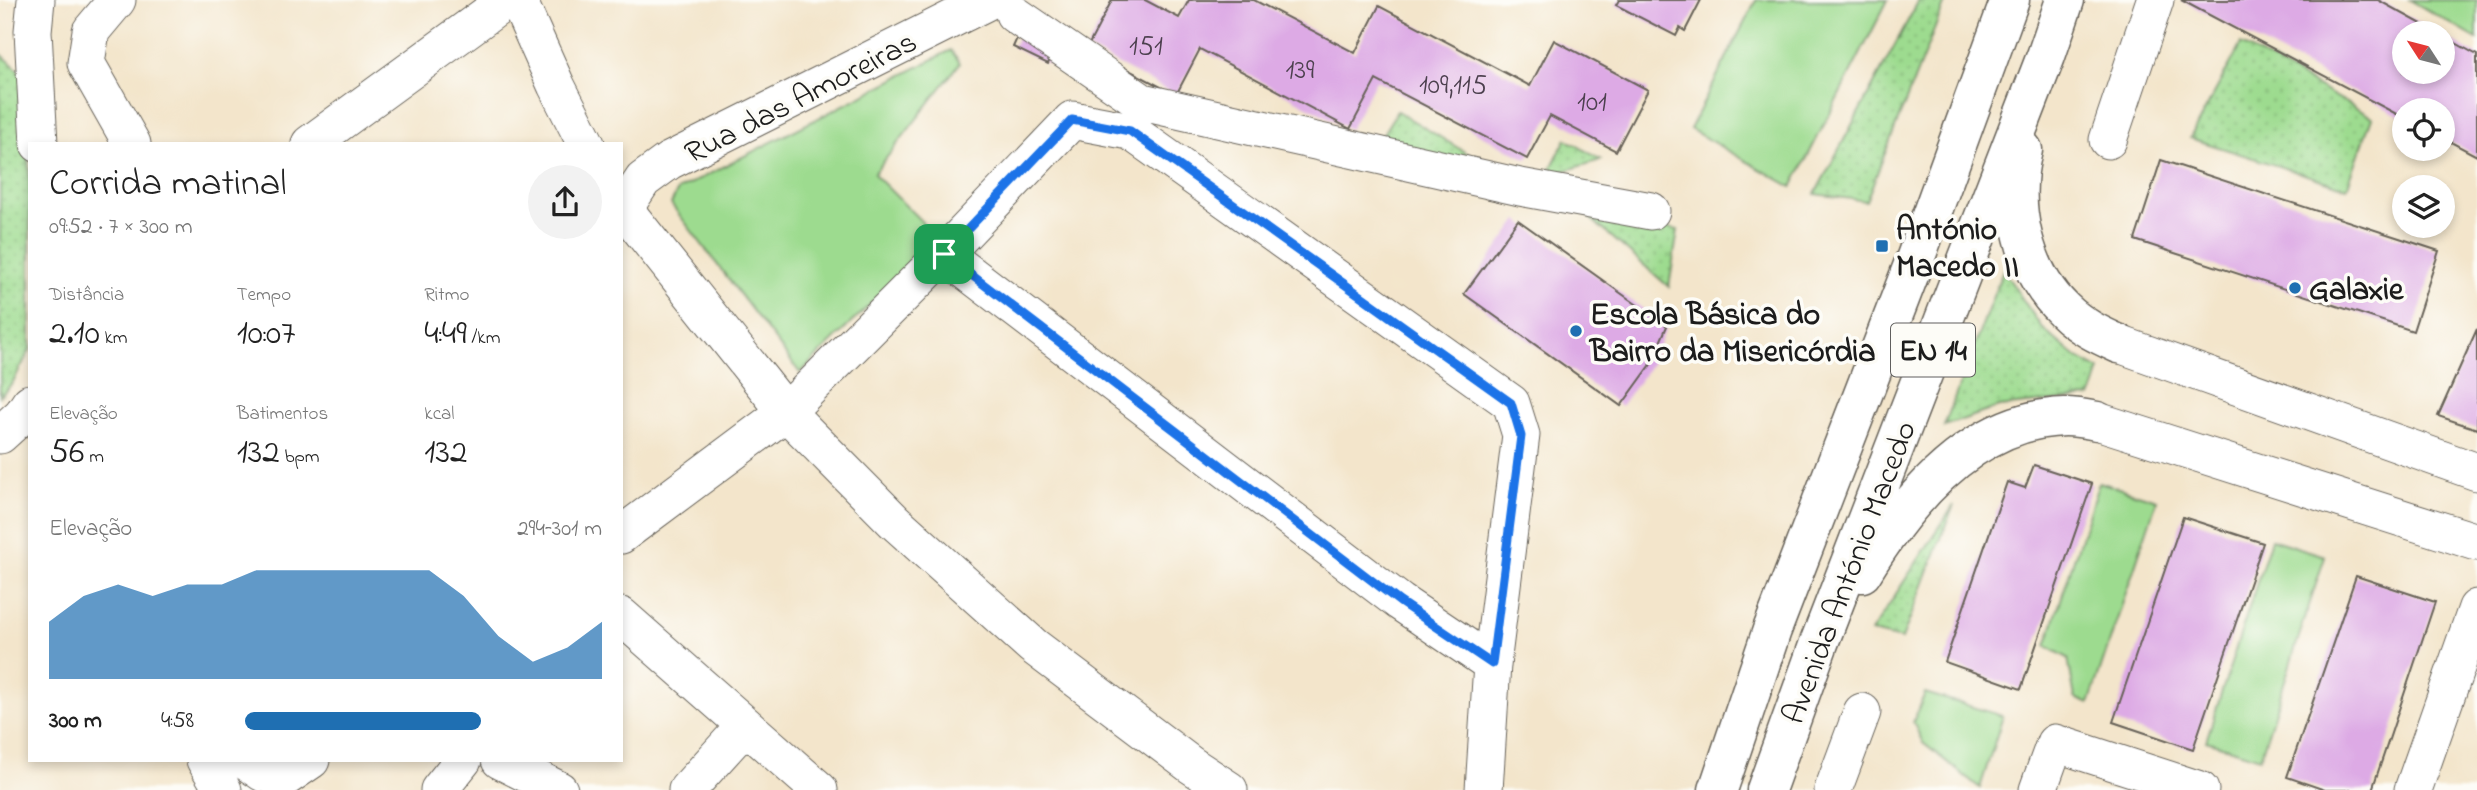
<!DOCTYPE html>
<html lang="pt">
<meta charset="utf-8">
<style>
:root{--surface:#fff;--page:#f2f2f2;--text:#222;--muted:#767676;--accent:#1f6fb2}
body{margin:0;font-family:"Indie Flower",sans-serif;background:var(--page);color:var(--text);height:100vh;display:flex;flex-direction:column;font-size:26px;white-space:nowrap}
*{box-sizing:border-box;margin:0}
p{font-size:23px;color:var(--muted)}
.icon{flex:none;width:38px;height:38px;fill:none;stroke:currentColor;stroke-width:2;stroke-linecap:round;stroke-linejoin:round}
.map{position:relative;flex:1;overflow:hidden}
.details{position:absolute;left:28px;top:142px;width:595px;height:620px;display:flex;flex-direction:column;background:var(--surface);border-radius:0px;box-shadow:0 4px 10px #0003}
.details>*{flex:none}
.needle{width:46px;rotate:306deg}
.controls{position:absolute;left:2392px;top:21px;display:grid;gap:14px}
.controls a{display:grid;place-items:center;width:63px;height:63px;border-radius:50%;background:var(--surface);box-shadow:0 4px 10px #0003;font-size:35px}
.pin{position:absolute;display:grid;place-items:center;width:60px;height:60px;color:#fff;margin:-30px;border-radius:14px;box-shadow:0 4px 10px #0006}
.round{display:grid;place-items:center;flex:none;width:74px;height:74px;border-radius:37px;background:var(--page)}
.headline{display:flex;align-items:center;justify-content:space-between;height:119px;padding:0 21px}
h1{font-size:38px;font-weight:600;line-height:52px}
.figures{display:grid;grid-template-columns:repeat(3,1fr);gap:10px;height:119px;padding:7px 21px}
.figures div{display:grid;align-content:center}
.figures b{font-size:35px;font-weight:600}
.figures small{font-size:19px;font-weight:400}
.figures p{font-size:19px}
.chart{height:196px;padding:14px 21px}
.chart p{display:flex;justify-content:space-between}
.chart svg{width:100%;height:126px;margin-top:7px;fill:var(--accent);opacity:.7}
ul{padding:0 21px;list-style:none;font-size:23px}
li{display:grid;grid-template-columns:112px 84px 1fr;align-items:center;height:52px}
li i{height:18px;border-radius:9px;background:var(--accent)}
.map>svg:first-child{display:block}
.grass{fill:url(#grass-dots);stroke:#5c7c56;stroke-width:2}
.green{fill:#9ddb8f;stroke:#5c7c56;stroke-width:2}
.building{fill:#ddaae5}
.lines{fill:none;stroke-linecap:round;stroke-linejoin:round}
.minor-casing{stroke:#676259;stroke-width:39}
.highway-casing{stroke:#676259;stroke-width:41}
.minor{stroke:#fff;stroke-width:37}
.highway{stroke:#fff;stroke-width:38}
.route-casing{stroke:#fff;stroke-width:14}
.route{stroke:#1a73e8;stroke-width:9}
.poi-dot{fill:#1f6fb2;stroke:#fdfcf7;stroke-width:2.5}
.labels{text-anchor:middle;stroke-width:7;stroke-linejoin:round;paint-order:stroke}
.number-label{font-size:28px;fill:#4c404e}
.shield{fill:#fdfcf7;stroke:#605f5e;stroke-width:2}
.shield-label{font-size:30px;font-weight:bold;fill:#1c1c1c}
.street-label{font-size:32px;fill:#1c1c1c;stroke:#fdfcf7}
.poi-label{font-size:32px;font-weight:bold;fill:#1c1c1c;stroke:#fdfcf7;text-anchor:start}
</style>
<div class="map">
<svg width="2477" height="790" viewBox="0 0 2477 790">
<defs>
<pattern id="grass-dots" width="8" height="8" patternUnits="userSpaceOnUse" patternTransform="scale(1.75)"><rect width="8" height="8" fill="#9ddb8f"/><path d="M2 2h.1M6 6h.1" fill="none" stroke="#87bb7b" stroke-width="1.8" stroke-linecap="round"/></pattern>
</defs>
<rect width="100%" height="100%" fill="#fdfcf7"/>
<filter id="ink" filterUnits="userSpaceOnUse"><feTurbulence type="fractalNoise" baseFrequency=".0143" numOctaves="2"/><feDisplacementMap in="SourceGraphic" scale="14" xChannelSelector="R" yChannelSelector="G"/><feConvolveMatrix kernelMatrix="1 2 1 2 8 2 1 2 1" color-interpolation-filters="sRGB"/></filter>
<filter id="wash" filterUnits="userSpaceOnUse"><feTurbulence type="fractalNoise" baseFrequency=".00686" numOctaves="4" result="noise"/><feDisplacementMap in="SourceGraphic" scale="28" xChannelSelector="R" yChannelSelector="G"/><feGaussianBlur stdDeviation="1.57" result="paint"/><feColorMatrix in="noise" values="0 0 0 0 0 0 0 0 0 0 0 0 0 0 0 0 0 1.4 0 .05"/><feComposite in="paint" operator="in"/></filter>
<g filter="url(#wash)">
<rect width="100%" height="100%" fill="#f3e5cb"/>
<g class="grass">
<path d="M1919 0H1946L1866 201 1815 194Z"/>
<path d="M2241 44 2372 117 2347 188 2190 138Z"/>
<path d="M0 53 23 74 30 188V350L12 384 0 396Z"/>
<path d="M1397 111 1498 172 1376 145Z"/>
<path d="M1566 139 1601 160 1547 176Z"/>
<path d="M1582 211 1678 230 1669 287Z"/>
<path d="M2003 270 2042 328 2076 357 2100 370 2091 397 1999 407 1944 426Z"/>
<path d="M1954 505 1902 639 1871 632Z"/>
</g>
<g class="green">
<path d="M1756 0H1888L1792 187 1690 129Z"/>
<path d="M2410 0H2477V39Z"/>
<path d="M951 50 960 63 874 174 938 238 800 373 671 204 678 190Z"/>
<path d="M2099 482 2157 500 2089 704 2075 698 2068 658 2046 646Z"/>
<path d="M2271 539 2325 556 2260 758 2206 741Z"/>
<path d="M1925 693 2003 716 1980 788 1923 743 1913 722Z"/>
</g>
<g id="blocks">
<g class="building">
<path d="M1112 0H1145L1179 18 1189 0H1254L1355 53 1379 6 1530 86 1554 40 1648 90 1616 151 1550 116 1527 159 1376 80 1350 129 1200 49 1176 95 1087 48Z"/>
<path d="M1619 0H1701L1685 31 1680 28 1676 36 1616 5Z"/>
<path d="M2181 0H2378L2438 33H2404V72H2443V36L2477 55V156L2443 138V110H2404V118Z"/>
<path d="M1022 27 1057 45 1048 64 1013 47Z"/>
<path d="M2161 160 2439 251 2413 331 2135 240Z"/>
<path d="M1518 220 1667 326 1650 366 1621 406 1464 294Z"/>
<path d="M2477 329V429L2438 416Z"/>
<path d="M2034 465 2092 484 2021 689 1945 662 2007 482 2025 488Z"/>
<path d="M2183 517 2263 543 2193 749 2113 722Z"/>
<path d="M2356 576 2435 602 2372 790H2325L2287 777Z"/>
</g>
</g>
</g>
<g filter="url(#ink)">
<use href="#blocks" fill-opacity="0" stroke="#676259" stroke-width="2"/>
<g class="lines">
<g class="minor-casing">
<g id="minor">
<path d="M36 0 33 31 39 144"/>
<path d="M117 0 91 31 86 63 132 144"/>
<path d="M518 0 556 85 586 144"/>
<path d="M1014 14 1142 102 1520 187 1651 211"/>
<path d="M2108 140 2155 0"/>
<path d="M310 144 507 0"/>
<path d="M621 205 786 412 894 521 1033 646 1191 765 1229 790"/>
<path d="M621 213 643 180 669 161 990 0"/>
<path d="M944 254 1400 602 1492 664"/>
<path d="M2119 344 2477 472"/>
<path d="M2097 421 2477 542"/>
<path d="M0 435 22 415 30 403"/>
<path d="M621 535 786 412 944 254 1072 120 1130 131 1511 403 1521 435 1492 664 1484 790"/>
<path d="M621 616 819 790"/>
<path d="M205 760 223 790"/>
<path d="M244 760 263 773 286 777 311 760"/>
<path d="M500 760 559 790"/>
<path d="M439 790 463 760"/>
<path d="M687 790 745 726"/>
<path d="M1833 790 1862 712"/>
<path d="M2038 790 2055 743 2200 790"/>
<path d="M2413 790 2477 608"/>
</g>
</g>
<g class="highway-casing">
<g id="highway">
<path d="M2023 150C2009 205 2023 271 2064 310 2080 326 2099 335 2119 344"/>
<path d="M1862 573C1906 501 1973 419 2065 417 2075 417 2087 419 2097 421"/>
<path d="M1718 790 1772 630 1913 265 2010 0"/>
<path d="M1766 790 1819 643 2046 56 2065 0"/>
</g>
</g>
<use href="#minor" class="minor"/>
<use href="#highway" class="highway"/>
</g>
</g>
<g class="lines" filter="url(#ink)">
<g class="route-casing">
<path id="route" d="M1072 120 1130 131 1511 403 1521 436 1492 664 1400 602 944 254Z"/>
</g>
<use href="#route" class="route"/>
</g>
<g class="poi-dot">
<rect x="1875" y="239" width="14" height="14" rx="3.5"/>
<circle cx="2295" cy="288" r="7"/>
<circle cx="1576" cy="331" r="7"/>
</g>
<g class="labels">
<g class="number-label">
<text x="1146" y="54">151</text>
<text x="1300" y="78">139</text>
<text x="1453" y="93">109,115</text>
<text x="1592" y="110">101</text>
</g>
<rect class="shield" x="1891" y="323.5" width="84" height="53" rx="5"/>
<g class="shield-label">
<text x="1933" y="360">EN 14</text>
</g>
<g class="street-label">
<text transform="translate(800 96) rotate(-27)" y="11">Rua das Amoreiras</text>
<text transform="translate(1848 572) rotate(-69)" y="11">Avenida António Macedo</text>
</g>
<g class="poi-label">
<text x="1896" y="239">António<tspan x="1896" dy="37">Macedo II</tspan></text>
<text x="2309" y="299">Galaxie</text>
<text x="1590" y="324">Escola Básica do<tspan x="1590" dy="37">Bairro da Misericórdia</tspan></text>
</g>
</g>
</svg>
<div class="controls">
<a><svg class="needle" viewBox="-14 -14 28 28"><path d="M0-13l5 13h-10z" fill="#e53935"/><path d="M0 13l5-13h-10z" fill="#767676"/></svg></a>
<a><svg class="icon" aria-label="locate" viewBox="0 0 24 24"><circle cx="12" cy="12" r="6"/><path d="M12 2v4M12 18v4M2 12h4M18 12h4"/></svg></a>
<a><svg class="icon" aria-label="layers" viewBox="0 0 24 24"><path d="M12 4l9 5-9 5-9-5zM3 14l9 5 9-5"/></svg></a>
</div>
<div class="pin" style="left:944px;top:254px;background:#1e9e55"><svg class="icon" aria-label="arrive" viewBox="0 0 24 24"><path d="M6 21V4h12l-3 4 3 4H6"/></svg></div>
<section class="details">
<div class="headline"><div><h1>Corrida matinal</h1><p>09:52 · 7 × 300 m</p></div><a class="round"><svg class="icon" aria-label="share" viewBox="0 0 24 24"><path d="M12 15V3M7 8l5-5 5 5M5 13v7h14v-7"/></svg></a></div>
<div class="figures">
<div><p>Distância</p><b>2.10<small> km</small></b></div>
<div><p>Tempo</p><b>10:07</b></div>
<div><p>Ritmo</p><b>4:49<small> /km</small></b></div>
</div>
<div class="figures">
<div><p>Elevação</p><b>56<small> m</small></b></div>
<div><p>Batimentos</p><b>132<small> bpm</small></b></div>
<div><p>kcal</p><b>132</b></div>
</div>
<div class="chart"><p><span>Elevação</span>294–301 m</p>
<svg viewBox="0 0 160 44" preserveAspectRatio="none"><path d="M0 44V24L10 15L20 11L30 15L40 11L50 11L60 6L70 6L80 6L90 6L100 6L110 6L120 15L130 29L140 38L150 33L160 24V44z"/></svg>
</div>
<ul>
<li><b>300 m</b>4:58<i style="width:66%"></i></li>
</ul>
</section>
</div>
